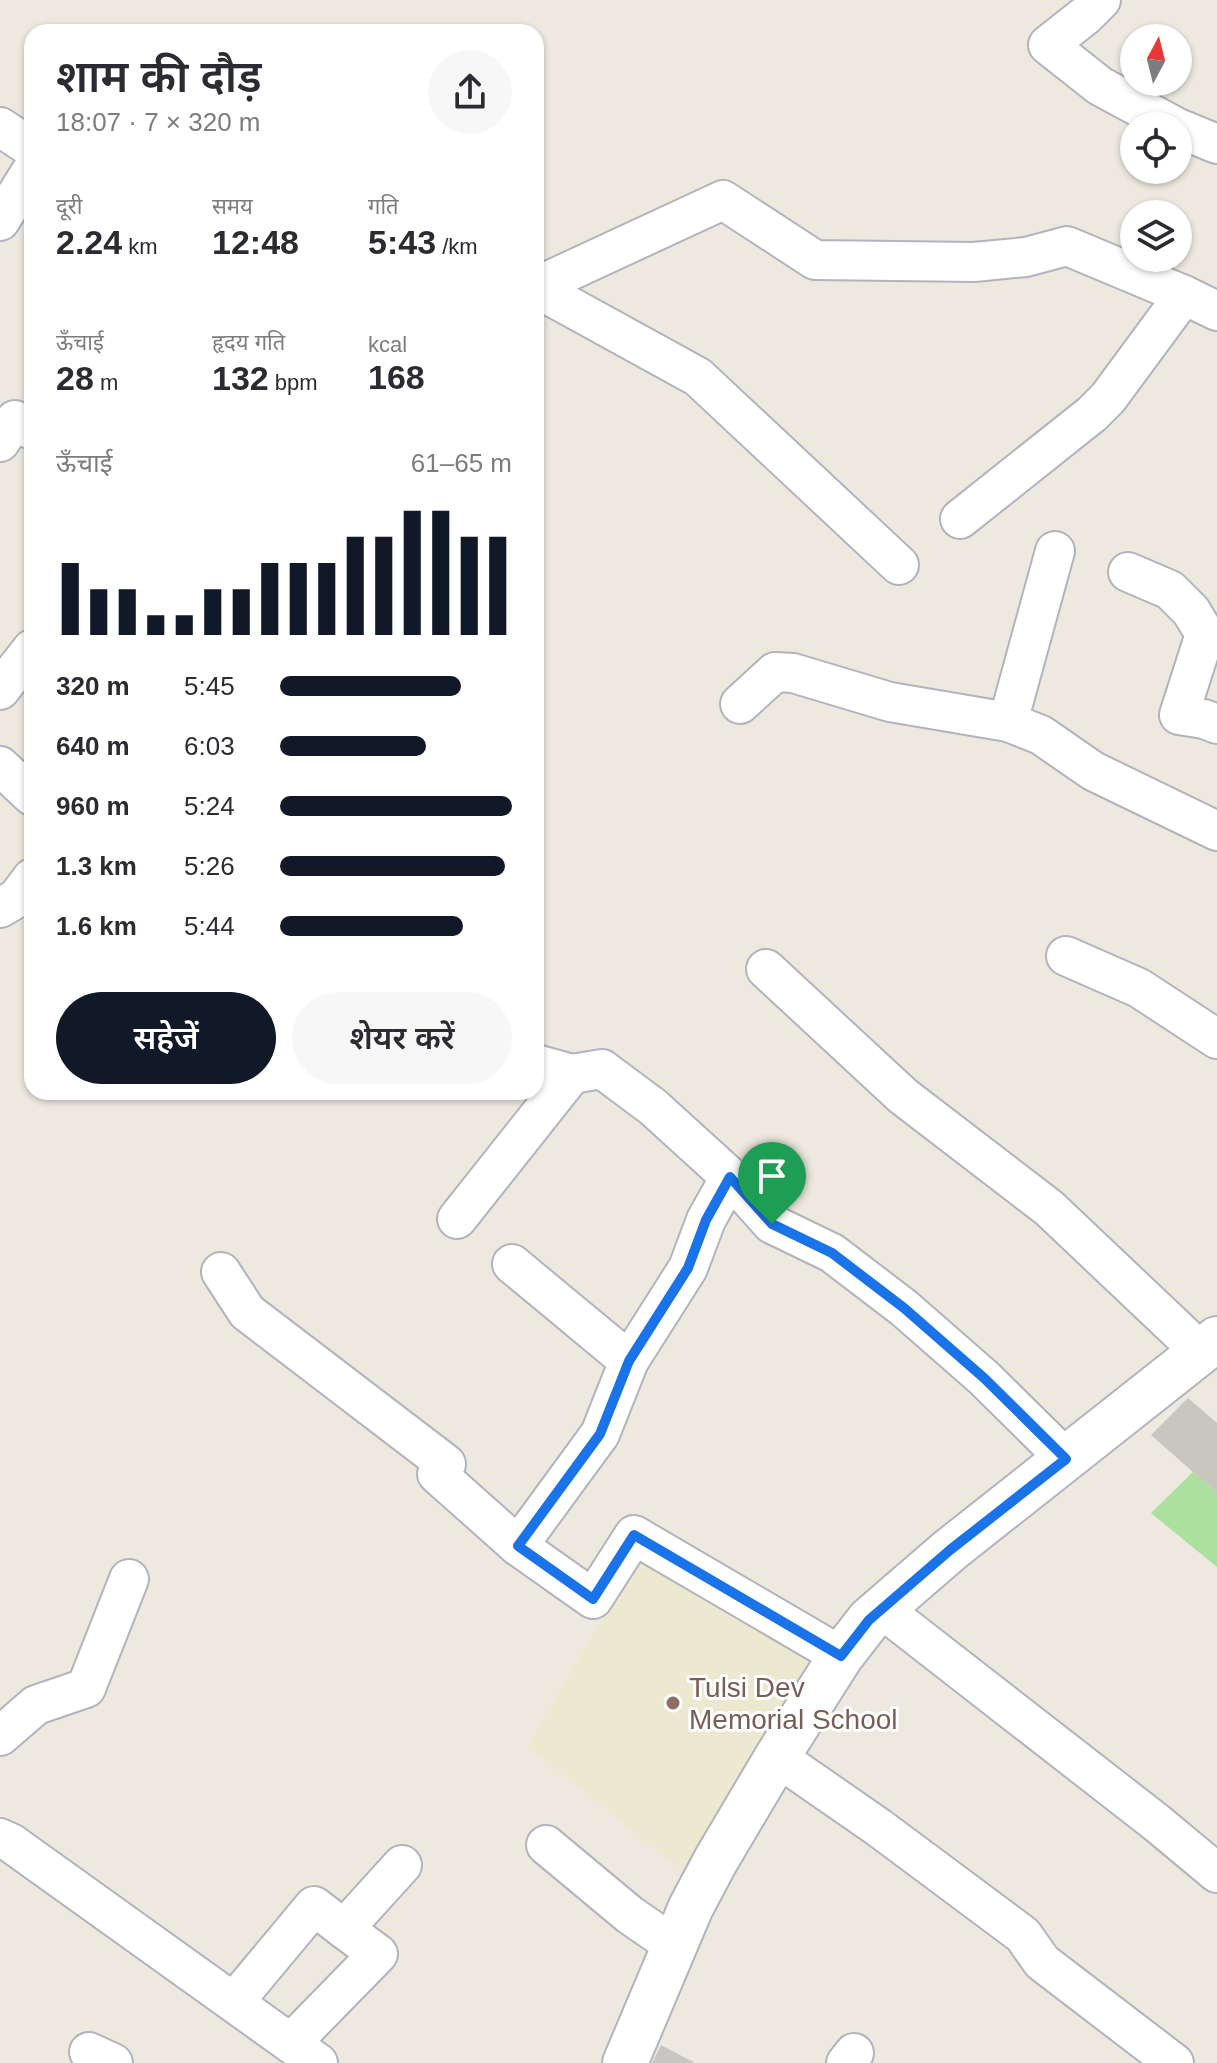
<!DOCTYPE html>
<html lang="hi">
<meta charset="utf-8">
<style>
:root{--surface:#fff;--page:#f7f7f7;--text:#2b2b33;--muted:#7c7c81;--accent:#111827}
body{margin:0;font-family:Arial,"Noto Sans Devanagari",sans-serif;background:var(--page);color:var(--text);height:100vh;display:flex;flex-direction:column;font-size:30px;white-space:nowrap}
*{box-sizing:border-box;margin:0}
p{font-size:26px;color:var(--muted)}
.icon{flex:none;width:44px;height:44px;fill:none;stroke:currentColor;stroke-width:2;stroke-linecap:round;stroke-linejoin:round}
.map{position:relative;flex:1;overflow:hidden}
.side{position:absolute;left:24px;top:24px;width:520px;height:1076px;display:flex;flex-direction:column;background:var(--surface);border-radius:24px;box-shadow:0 2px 6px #0004}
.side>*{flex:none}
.needle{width:52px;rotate:7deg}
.controls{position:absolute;left:1120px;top:24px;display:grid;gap:16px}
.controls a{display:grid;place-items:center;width:72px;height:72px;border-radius:50%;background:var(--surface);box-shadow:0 2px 6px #0004;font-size:40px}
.pin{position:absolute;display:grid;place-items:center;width:68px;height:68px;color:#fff;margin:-82px -34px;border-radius:50% 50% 50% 0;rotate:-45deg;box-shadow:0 0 8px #0007}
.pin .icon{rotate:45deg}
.round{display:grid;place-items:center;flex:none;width:84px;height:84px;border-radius:42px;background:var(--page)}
.summary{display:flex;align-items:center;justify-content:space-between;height:136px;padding:0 32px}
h1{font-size:44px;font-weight:600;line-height:60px}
.figures{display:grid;grid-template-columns:repeat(3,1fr);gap:12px;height:136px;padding:8px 32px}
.figures div{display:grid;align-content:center}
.figures b{font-size:34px;font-weight:600}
.figures small{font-size:22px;font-weight:400}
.figures p{font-size:22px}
.chart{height:224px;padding:16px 32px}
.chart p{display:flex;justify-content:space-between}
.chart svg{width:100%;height:144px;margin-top:8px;stroke:var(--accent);stroke-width:6}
.button{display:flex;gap:16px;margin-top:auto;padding:16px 32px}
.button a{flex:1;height:92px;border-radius:48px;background:var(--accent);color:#fff;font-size:32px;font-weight:600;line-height:92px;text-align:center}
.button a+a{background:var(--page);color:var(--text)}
ul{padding:0 32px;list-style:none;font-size:26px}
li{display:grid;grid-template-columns:128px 96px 1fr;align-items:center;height:60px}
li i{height:20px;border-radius:10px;background:var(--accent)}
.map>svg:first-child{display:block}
.education{fill:#ede8d0}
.green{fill:#abe09f}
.building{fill:#c8c6be}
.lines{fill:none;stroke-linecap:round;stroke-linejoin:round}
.street-casing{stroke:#b2b3be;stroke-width:42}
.secondary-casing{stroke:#b2b3be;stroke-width:48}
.street{stroke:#fff;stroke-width:38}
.secondary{stroke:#fff;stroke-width:44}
.route-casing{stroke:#fff;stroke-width:16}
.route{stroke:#1a73e8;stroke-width:10}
.education-dot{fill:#8d6e63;stroke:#fff;stroke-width:3}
.labels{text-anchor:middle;stroke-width:6;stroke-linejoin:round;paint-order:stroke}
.education-label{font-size:28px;fill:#785e54;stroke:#fff;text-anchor:start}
</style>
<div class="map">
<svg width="1217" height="2063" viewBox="0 0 1217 2063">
<rect width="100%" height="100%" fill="#ede9df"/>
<path class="education" d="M640 1555 820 1660 687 1875 528 1746Z"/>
<path class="green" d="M1193 1472 1217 1493V1567L1151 1513Z"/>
<g class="building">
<path d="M1188 1398 1217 1423V1493L1151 1435Z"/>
<path d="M661 2045 695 2063H652Z"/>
</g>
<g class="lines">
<g class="street-casing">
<g id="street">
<path d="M1101 0 1086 15 1048 45 1100 86 1174 126"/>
<path d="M0 127 32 148"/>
<path d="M1178 128 1217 144"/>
<path d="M0 221 32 170"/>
<path d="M538 289 698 377 899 565"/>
<path d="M536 291 544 283 723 200 815 260 974 262 1026 257 1067 246 1184 295 1217 311"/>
<path d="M0 442 15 420 32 430"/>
<path d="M960 519 1092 414 1108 398 1184 295"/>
<path d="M1128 572 1170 590 1191 611 1205 634 1179 715 1204 719 1217 724"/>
<path d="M0 690 32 649"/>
<path d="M740 704 775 672 793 673 890 702 1008 722 1041 735 1093 771 1217 831"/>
<path d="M1008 722 1055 551"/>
<path d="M0 766 32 796"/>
<path d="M0 908 17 898 32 878"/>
<path d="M1066 956 1139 988 1217 1039"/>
<path d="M766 969 903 1096 1049 1208 1201 1352"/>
<path d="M536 1064 572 1074 602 1069 653 1107 730 1177 772 1224 832 1253 904 1308 984 1378 1066 1459"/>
<path d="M457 1219 572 1074"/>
<path d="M512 1264 629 1361"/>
<path d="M221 1272 247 1312 446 1464 437 1474 518 1546 593 1599 634 1535 841 1656"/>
<path d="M518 1546 600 1434 629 1361 688 1268 706 1220 730 1177"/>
<path d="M882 1609 1157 1823 1217 1873"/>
<path d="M0 1736 36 1705 86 1688 129 1579"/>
<path d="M777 1757 878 1827 1023 1935 1042 1962 1174 2063"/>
<path d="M0 1838 11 1843 318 2063"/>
<path d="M546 1845 630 1915 675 1946"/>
<path d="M234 2002 314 1906 344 1929 402 1865"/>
<path d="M291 2043 378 1954 344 1929"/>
<path d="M89 2052 113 2063"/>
<path d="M846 2063 854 2053"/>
</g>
</g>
<g class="secondary-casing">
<path id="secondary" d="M625 2063 691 1907 716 1860 777 1757 841 1656 869 1620 950 1550 1217 1339"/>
</g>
<use href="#street" class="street"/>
<use href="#secondary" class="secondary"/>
</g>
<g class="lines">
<g class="route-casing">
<path id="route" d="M730 1177 772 1224 832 1253 904 1308 984 1378 1066 1459 950 1550 869 1620 841 1656 634 1535 593 1599 518 1546 600 1434 629 1361 688 1268 706 1220Z"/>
</g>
<use href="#route" class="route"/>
</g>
<circle class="education-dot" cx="673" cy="1703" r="8"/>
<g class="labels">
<g class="education-label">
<text x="689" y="1697">Tulsi Dev<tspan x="689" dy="32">Memorial School</tspan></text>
</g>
</g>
</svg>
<div class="controls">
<a><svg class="needle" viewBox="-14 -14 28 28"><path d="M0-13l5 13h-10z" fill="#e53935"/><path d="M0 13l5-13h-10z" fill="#7c7c81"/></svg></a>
<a><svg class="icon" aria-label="locate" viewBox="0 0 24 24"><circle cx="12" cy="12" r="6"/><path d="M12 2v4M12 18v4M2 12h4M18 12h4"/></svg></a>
<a><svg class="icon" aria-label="layers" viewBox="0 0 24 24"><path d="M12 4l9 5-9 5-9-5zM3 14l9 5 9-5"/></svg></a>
</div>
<div class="pin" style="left:772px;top:1224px;background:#1e9e55"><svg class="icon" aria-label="arrive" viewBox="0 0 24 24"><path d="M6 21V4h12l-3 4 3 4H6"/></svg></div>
<section class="side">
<div class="summary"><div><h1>शाम की दौड़</h1><p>18:07 · 7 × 320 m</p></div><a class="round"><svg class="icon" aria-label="share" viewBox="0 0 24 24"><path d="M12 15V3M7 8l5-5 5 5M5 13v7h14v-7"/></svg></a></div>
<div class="figures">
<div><p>दूरी</p><b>2.24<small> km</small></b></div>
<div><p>समय</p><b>12:48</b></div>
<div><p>गति</p><b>5:43<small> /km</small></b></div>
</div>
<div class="figures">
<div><p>ऊँचाई</p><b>28<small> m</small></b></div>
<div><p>हृदय गति</p><b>132<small> bpm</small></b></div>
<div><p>kcal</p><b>168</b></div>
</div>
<div class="chart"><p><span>ऊँचाई</span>61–65 m</p>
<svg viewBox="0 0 160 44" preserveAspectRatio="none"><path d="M5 44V22M15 44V30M25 44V30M35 44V38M45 44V38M55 44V30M65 44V30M75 44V22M85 44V22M95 44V22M105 44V14M115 44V14M125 44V6M135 44V6M145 44V14M155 44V14"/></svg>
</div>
<ul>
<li><b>320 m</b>5:45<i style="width:78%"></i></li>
<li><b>640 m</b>6:03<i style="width:63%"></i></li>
<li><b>960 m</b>5:24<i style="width:100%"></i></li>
<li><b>1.3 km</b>5:26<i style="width:97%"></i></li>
<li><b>1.6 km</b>5:44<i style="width:79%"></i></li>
</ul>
<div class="button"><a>सहेजें</a><a>शेयर करें</a></div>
</section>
</div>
